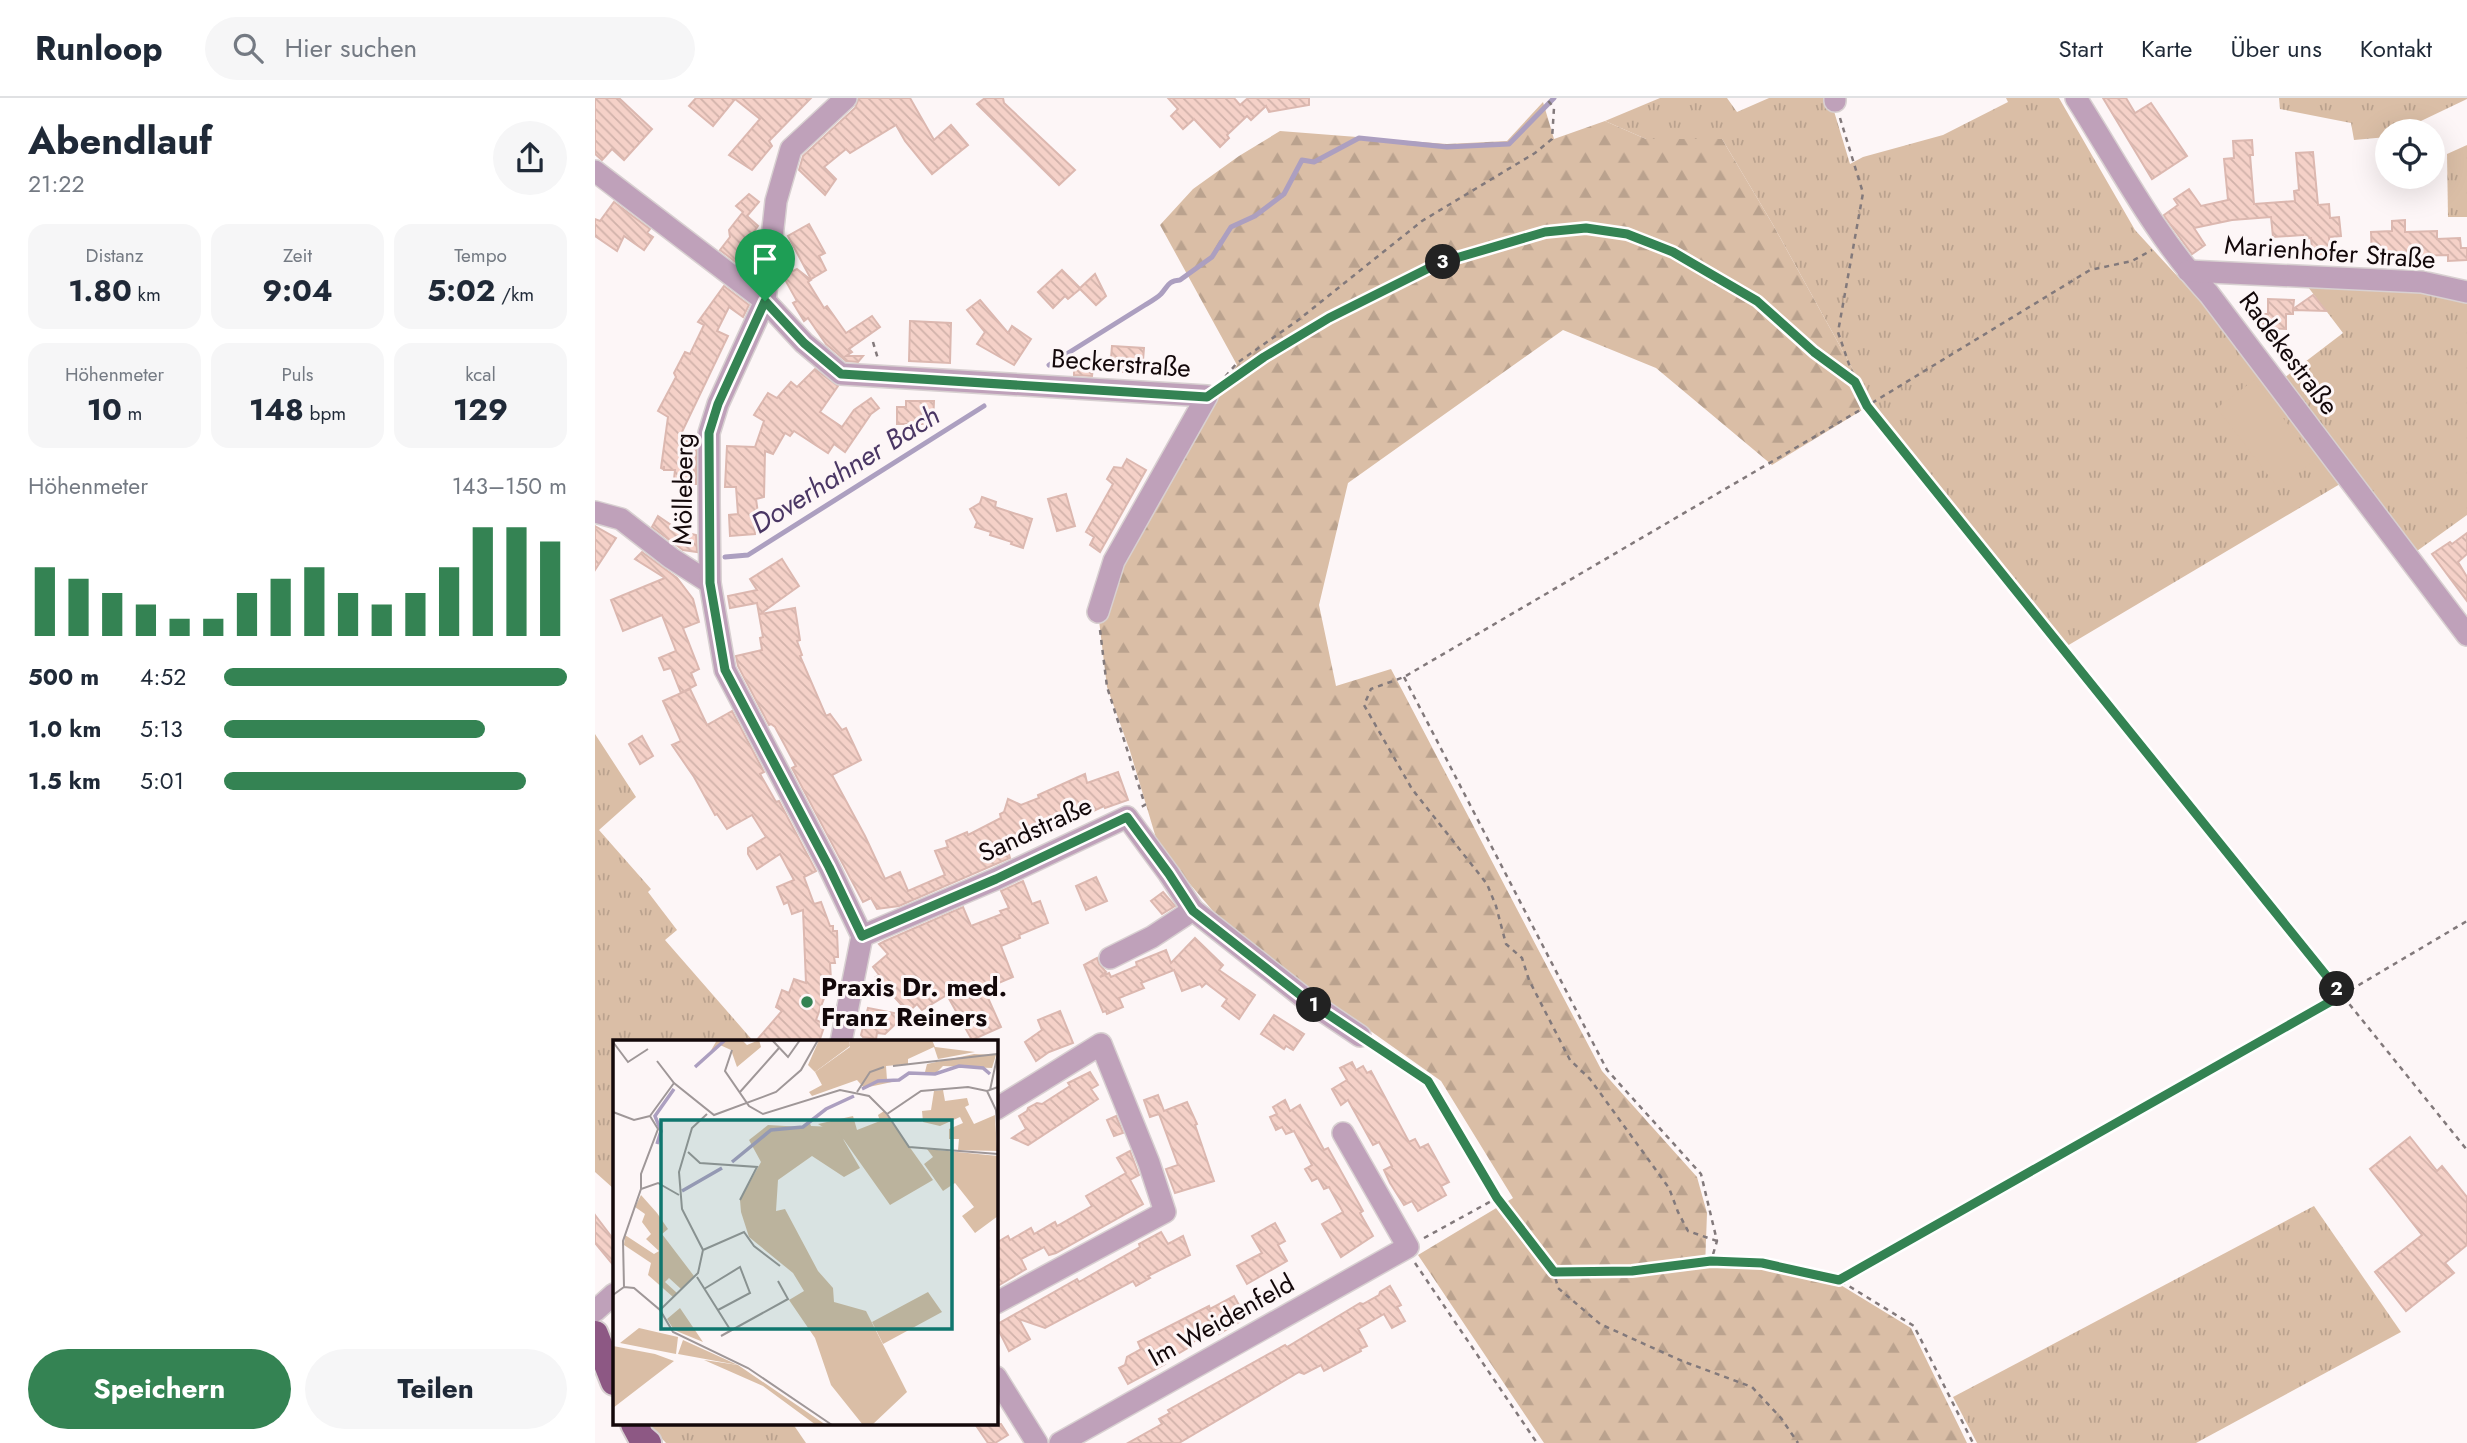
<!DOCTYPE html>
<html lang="de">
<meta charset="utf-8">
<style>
:root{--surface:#fff;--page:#f6f6f7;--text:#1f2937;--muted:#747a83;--line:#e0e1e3;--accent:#348353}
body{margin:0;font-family:Jost,sans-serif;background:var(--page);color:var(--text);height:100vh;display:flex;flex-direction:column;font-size:26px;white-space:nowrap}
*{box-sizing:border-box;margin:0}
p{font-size:23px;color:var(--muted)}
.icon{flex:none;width:38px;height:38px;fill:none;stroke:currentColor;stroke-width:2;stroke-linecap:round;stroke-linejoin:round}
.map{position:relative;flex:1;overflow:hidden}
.drawer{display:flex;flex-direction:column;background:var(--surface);width:595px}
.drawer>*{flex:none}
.fabs{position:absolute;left:1780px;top:21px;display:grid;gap:14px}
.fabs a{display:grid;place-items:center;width:70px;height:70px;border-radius:50%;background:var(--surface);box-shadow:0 7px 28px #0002;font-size:35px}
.pin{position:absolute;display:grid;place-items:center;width:60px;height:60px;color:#fff;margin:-72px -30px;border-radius:50% 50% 50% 0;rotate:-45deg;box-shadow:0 0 7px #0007}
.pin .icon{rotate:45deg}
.km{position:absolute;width:35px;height:35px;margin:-18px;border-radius:50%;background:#222;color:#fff;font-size:19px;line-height:35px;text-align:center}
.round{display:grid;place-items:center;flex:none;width:74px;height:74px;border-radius:37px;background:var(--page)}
.overview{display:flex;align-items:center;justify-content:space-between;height:119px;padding:0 28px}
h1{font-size:38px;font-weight:700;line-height:52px}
.stats{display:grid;grid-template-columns:repeat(3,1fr);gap:10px;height:119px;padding:7px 28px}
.stats div{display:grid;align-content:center;border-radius:18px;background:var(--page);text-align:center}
.stats b{font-size:30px;font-weight:700}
.stats small{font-size:19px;font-weight:400}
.stats p{font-size:19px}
.chart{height:196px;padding:14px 28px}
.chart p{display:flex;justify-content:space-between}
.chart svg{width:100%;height:126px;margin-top:7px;stroke:var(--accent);stroke-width:6}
.primary-button{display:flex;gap:14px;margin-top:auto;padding:14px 28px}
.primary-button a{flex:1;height:80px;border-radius:42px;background:var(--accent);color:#fff;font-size:28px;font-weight:700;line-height:80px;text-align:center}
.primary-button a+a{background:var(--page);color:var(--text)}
ul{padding:0 28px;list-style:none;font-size:23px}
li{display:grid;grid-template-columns:112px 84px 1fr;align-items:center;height:52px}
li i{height:18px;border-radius:9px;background:var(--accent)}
header{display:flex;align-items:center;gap:42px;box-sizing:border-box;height:98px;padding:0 35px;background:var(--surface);border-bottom:2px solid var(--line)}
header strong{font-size:33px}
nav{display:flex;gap:38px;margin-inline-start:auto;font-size:24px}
.search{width:490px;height:63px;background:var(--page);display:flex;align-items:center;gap:18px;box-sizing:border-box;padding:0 24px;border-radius:38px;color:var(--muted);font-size:26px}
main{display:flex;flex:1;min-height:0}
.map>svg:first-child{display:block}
.grass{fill:url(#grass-tufts)}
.forest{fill:url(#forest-firs)}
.pitch{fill:#dabea6}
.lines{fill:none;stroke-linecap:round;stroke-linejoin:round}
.stream{stroke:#ac9fc0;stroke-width:5}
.building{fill:url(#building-back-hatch);stroke:#dcb8b0;stroke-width:2}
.minor-casing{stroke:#d8d0d1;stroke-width:24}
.major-casing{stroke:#d8d0d1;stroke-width:30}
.path{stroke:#82797b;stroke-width:2.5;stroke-dasharray:5 5;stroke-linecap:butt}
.minor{stroke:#bfa1ba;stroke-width:21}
.major{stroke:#8d5884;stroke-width:26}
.route-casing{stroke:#fff;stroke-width:14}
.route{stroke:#348353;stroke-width:9}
.poi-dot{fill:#348353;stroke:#fdf6f7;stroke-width:2.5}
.labels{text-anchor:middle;stroke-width:6;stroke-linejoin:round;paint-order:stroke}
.street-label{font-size:26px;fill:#13080a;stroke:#fdf6f7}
.poi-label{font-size:26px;font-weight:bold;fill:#13080a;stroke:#fdf6f7;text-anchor:start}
.water-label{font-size:28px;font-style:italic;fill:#4a3664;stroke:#fdf6f7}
.inset-river{fill:none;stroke:#ac9fc0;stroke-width:3.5}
.inset-road{fill:none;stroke:#9f9798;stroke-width:2}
.view{fill:#0f766e;fill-opacity:0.15;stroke:#0f766e;stroke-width:3.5}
.inset-edge{fill:none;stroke:#13080a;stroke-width:3.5}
</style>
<header>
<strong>Runloop</strong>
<div class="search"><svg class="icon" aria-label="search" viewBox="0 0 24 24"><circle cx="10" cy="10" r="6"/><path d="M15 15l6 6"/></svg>Hier suchen</div>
<nav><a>Start</a><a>Karte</a><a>Über uns</a><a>Kontakt</a></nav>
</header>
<main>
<section class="drawer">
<div class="overview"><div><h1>Abendlauf</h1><p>21:22</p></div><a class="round"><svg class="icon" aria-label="share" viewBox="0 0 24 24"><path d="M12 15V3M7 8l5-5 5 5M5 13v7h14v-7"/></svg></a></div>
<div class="stats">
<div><p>Distanz</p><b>1.80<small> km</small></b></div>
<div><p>Zeit</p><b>9:04</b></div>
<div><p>Tempo</p><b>5:02<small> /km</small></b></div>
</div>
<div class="stats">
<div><p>Höhenmeter</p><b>10<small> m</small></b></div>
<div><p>Puls</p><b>148<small> bpm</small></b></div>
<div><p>kcal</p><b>129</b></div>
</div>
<div class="chart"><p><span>Höhenmeter</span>143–150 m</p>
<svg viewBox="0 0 160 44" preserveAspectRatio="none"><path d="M5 44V20M15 44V24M25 44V29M35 44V33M45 44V38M55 44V38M65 44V29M75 44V24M85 44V20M95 44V29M105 44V33M115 44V29M125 44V20M135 44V6M145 44V6M155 44V11"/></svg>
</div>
<ul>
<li><b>500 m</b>4:52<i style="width:100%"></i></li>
<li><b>1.0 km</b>5:13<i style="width:76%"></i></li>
<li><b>1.5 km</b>5:01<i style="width:88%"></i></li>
</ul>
<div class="primary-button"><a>Speichern</a><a>Teilen</a></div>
</section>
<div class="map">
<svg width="1872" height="1345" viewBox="0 0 1872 1345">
<defs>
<pattern id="grass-tufts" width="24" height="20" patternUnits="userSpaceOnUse" patternTransform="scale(1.75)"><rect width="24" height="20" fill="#dabea6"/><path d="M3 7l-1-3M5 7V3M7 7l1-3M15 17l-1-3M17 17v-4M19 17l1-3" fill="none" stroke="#baa28e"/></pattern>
<pattern id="forest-firs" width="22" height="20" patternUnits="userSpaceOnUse" patternTransform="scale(1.75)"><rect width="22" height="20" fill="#dabea6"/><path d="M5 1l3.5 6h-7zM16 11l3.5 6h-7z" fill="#baa28e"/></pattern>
<pattern id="building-back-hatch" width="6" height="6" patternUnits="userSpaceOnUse" patternTransform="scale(1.75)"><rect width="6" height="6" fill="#f5d1c8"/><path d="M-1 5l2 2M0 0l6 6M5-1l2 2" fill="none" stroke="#d1b2aa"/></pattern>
</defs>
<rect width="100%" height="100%" fill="#fdf6f7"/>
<g class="grass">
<path d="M1065 0H1132L1142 14 1174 0H1235L1255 66 1268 59 1348 37 1413 4 1411 0H1464L1540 132 1606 204 1745 386 1472 548 1277 306 1177 125 1127 41H1051L1010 23Z"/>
<path d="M1684 0H1872V1L1805 33H1792V39L1759 42 1756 25 1685 11Z"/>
<path d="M1872 47V119H1853L1852 56Z"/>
<path d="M1710 185 1828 190 1872 199V417L1815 458 1689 280 1748 235Z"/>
<path d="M0 636 41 699 4 732 56 791 53 794 82 832 70 842 159 944H19V1091L0 1074Z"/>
<path d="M1719 1108 1806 1234 1601 1345H1382L1358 1299Z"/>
<path d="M53 1326H198L211 1345H71Z"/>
</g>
<path class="forest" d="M948 4 959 41 1010 23 1051 41H1127L1177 125 1277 306 1177 367 1061 270 968 232 753 385 724 507 741 588 796 571 1007 973 1102 1079 1112 1115 1110 1170 1166 1169 1244 1186 1316 1230 1372 1345H949L823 1157 918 1100 846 983 636 834 564 750 535 653 512 589 503 514 594 331 642 267 565 127 598 91 644 58 685 33 852 46 912 43Z"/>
<path class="pitch" d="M1659 282 1720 362 1683 390 1622 310Z"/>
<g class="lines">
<g class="stream">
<path d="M454 267 550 207C555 204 562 200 566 196 573 188 573 183 585 182L617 159 636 129 660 118 689 96 707 62 719 64 764 40 852 49 914 46 959 0"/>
<path d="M130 459 153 457 389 308"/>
</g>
</g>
<g class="building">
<path d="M0 0H24L57 31 29 62 17 51 7 62 0 56Z"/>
<path d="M101 0H216L174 43 177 48 157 72 134 57 165 21 140 1 118 28 94 8Z"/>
<path d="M264 0H315L339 42 356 27 373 47 337 76 310 43 301 27 255 55 251 51 229 69 241 81 230 97 204 72 208 58 260 10Z"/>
<path d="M390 0H408L409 5 480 72 464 87 382 6Z"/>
<path d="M573 0H639L645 7 653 0H714V7L674 14 671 8 656 22 652 18 632 37 634 40 625 49 599 21 588 31 576 18 583 11Z"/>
<path d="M1508 0H1531L1540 15 1556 5 1592 58 1557 81Z"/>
<path d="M1657 42 1658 57H1655L1659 106 1700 103 1699 93 1704 92 1701 55 1718 54 1723 107 1734 106 1735 120 1744 119 1746 138 1734 139 1736 160 1718 161 1716 140 1708 141V137L1678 139 1676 119 1637 122 1599 130 1610 147 1597 156 1570 119 1569 117 1583 107 1579 101 1594 91 1606 108 1633 102 1629 61 1639 60 1638 43Z"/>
<path d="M154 96 164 104 152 118 163 128 158 135 164 140 154 153 161 159 151 172 125 152 135 139 134 132 148 114 141 108Z"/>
<path d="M19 104 55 131 52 135 58 139 49 152 29 138 22 153 0 138V121L5 123Z"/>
<path d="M1810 122V134L1842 133V141L1865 140 1866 150H1872V162L1853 163V157L1777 159 1776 134 1797 133V123Z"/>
<path d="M214 126 230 155 224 158 231 172 216 181 193 138Z"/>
<path d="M202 171 216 182 213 184 229 210 232 208 251 235 277 218 285 229 254 251 257 254 251 258H268L263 264 251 263 231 246 213 220 209 223 198 205 202 203 188 178Z"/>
<path d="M467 172 485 190 500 176 511 198 501 207 485 191 473 201 470 198 458 210 443 194Z"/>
<path d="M129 188 154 207 148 219 134 209 122 233 133 238 85 338H101V386H87L79 381 80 372H69V368L68 371 66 370 73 319 63 313 81 279 79 275 90 254 95 256 109 227 103 224Z"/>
<path d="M1718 197 1731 213 1698 212V216H1691V231L1668 230 1669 216H1673V201L1699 202 1698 211Z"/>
<path d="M385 202 413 235 417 228 436 241 419 267 382 246 390 234 372 212Z"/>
<path d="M315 223 356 225 355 265 314 263Z"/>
<path d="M517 248 549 250 547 275 515 273Z"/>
<path d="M479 269 498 270 497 278 479 277Z"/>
<path d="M220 271 243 288 225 314 247 329 259 312 276 300 284 310 276 316 250 354 239 346 233 355 199 333 195 338 190 335 178 356 170 353 169 399 161 401 163 415 158 416 160 436 135 438 134 417 143 416 141 389H130L132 348 160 349 169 323 159 317 173 295 182 300 196 284 202 289Z"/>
<path d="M311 303H339L338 326H302V309H311Z"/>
<path d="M532 361 551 372 505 454 495 447 499 439 491 434 518 386 512 381 519 369 527 370Z"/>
<path d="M471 396 480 428 462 433 453 401Z"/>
<path d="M387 399 401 404 400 409 437 421 428 450 416 446 417 444 395 437 396 434 380 429 382 424 375 411 385 405Z"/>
<path d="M63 418 85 433 101 437 102 454 88 452 57 429Z"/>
<path d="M0 428 21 440 0 472Z"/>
<path d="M1872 435V456L1863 464 1872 479V503L1837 456 1855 444 1857 446Z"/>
<path d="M47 454 82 480 98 501 104 524 88 530 104 571 96 575 101 587 86 595 76 570 69 572 64 560 81 553 67 517 28 533 16 502 70 480 40 461Z"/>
<path d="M187 461 204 488 165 516 200 510 205 542 202 543 207 557 205 558 231 618 235 616 247 632 251 630 266 662 237 677 270 738 290 781 305 774 313 793 350 777 340 753 353 749 351 743 372 734 373 737 406 720 405 716 409 714 413 701 426 707 444 700 443 697 490 676 492 685 523 674 533 702 510 710 509 708 413 753 415 760 304 808 282 811 276 800 268 804 208 691 197 670 201 668 180 629 176 626 174 627 143 568 141 558 167 552 165 540 168 539 162 505 135 510 133 498 162 492 155 481Z"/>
<path d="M95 591 112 627 137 613 169 674 165 676 181 704 184 703 221 773 209 779 219 806 226 804 235 828H238V833H242L243 859H239L240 865H235L236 881 221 922 230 926 224 944H160L187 913 181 909 187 892 194 895 199 881 211 885 208 812 197 816 193 804 189 806 182 789 199 782 185 756 162 771 153 756V750L171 739 157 717 132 731 122 716 120 717 99 679 77 647 86 643 68 603Z"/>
<path d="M47 638 58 658 45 666 34 646Z"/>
<path d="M501 779 512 803 491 812 481 788Z"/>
<path d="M428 783 437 806 445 803 453 825 424 837 425 840 406 848 418 879 389 891 406 929 377 942 352 897 327 912 322 906 313 914 281 879 284 877 278 869 293 856 284 846 290 843 368 809 376 828 407 816 405 813 414 810 406 793Z"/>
<path d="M568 794 580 808 567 816 556 803Z"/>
<path d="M600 840 628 867 624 872 660 897 644 921 627 908 632 901 611 885 607 889 605 886 587 893 579 872 546 885 549 890 524 900 528 909 512 916 511 913 508 914 489 867 502 860 504 866 511 874 505 879 514 875 516 879 542 868 541 864 571 852 576 865Z"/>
<path d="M273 910 310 917 290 936 282 935 281 941 268 939 266 937Z"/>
<path d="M465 913 478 945 454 954 441 963 430 944 447 932 443 922Z"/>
<path d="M679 917 709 936 698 952 691 948 689 951 666 936Z"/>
<path d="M757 964 761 972 768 968 772 975 776 973 814 1044 820 1041 825 1050 833 1046 854 1084 846 1088 851 1097 823 1113 817 1103 809 1107 795 1085 789 1072 797 1068 784 1044 778 1047 753 1002 746 1007 737 991 752 982 745 970Z"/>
<path d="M495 974 503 987 496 991 503 1001 433 1047 417 1040 431 1031 424 1018 432 1013 433 1010 442 1005 447 1006 475 988 473 985Z"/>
<path d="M563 997 569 1013 592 1004 602 1026 600 1027 619 1083 580 1095 571 1071 583 1067 564 1016 555 1019 549 1002Z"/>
<path d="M690 1002 695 1013 705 1007 729 1052 733 1050 768 1113 765 1115 778 1138 746 1159 727 1126 748 1114 734 1089 729 1091 723 1080 717 1083 710 1071 717 1067 699 1033 691 1036 687 1029 681 1032 675 1019 682 1016 678 1009Z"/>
<path d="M521 1018 528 1035 519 1038 512 1022Z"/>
<path d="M1815 1039 1842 1073 1847 1068 1872 1099V1147L1850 1165 1859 1175 1811 1213 1780 1174 1827 1137 1775 1071Z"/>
<path d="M535 1053 544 1077 535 1082 548 1106 461 1155 454 1157 449 1149 426 1161 431 1171 401 1189V1145L413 1138 415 1142 436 1130 439 1136 460 1124 462 1128 497 1108 491 1098 531 1075 522 1060Z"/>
<path d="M0 1117 19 1142V1168L0 1145Z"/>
<path d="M680 1125 690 1143 683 1147 692 1163 652 1186 642 1168 667 1155 657 1138Z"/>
<path d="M566 1134 573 1146 588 1138 595 1157 553 1178 555 1180 541 1188 538 1183 450 1230 424 1221 435 1241 414 1253 401 1227 482 1181 484 1184 545 1149 544 1146Z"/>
<path d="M795 1188 806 1207 802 1209 810 1223 797 1230 789 1216 763 1231 772 1248 765 1251 766 1253 729 1273 726 1267 709 1276 704 1274 584 1345H533L567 1326 564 1321 575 1315 573 1312 690 1247 692 1249 765 1205 768 1206 784 1197 785 1194Z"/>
<path d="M639 1198 651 1220 624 1236 622 1229 595 1246 596 1248 569 1264 570 1266 533 1286 524 1270 530 1267 532 1259 546 1251 543 1244 614 1208 615 1211Z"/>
<path d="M380 1326H406L413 1337 400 1345H393Z"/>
</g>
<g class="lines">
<g class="minor-casing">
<g id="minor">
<path d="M1240 0V3"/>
<path d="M1481 0C1523 66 1560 138 1614 196L1872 537"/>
<path d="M0 73 170 203 209 245 246 276 612 298 519 463 503 514"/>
<path d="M1593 173 1827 184 1872 194"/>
<path d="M0 414 26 421 76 460 115 485"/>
<path d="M267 838 401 781 532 719 574 776 598 812 713 903 765 938"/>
<path d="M515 860 557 839 598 812"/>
<path d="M246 944 267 838 234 769 130 572 115 485 114 404V335L123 306 170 203 181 103 196 51 251 0"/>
<path d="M401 1011 506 946 554 1065 570 1114 401 1205"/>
<path d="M0 1213 19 1196"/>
<path d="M401 1279 442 1345"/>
<path d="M465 1345 813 1149 748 1035"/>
</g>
</g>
<g class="major-casing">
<g id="major">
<path d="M0 1236 19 1284"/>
<path d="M39 1326 46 1339 53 1345"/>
</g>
</g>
<g class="path">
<path d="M1245 20 1268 95 1243 234 1260 284"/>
<path d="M278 244 283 261"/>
<path d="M624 286 642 265 702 223 827 123 940 55 957 41 959 10 951 0"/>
<path d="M627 289 669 259 734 220 844 165 950 134 991 130 1032 136 1078 154 1162 203 1219 254 1260 284 1272 308 1495 172 1537 163 1557 152"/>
<path d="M505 532 512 589 550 707 546 709"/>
<path d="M809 579 1012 972 1106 1076 1122 1143 1116 1163"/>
<path d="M780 947 833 983 902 1100 959 1174 963 1190 1005 1226 1087 1263 1157 1289 1186 1320 1203 1345"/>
<path d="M829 1140 902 1100"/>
<path d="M1122 1143 1093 1133 1083 1114 1074 1090 995 981 975 962 934 882 927 860 911 846 901 808 892 786 817 691 769 607 776 591 809 579 1272 308 1747 897 1872 823"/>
<path d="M820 1165 942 1345"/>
<path d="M959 1174 1037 1173 1116 1163 1167 1165 1244 1182 1319 1228 1378 1345"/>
<path d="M1244 1182 1747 897 1872 1052"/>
</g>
<use href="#minor" class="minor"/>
<use href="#major" class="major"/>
</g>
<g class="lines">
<g class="route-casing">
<path id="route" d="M991 130 1032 136 1078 154 1162 203 1219 254 1260 284 1272 308 1747 897 1244 1182 1167 1165 1116 1163 1037 1173 959 1174 902 1100 833 983 713 903 598 813 574 776 532 719 401 781 267 838 234 769 130 572 115 485 114 335 123 306 170 203 209 245 246 276 612 299 669 259 734 220 844 165 950 134Z"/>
</g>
<use href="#route" class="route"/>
</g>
<circle class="poi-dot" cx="212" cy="904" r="7"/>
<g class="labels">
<g class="street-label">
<text transform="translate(1735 154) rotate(4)" y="9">Marienhofer Straße</text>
<text transform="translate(1694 255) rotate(53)" y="9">Radekestraße</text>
<text transform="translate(526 265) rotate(4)" y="9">Beckerstraße</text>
<text transform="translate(88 391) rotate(-89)" y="9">Mölleberg</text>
<text transform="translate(440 731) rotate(-25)" y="9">Sandstraße</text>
<text transform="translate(626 1222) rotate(-29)" y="9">Im Weidenfeld</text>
</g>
<g class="poi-label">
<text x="226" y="898">Praxis Dr. med.<tspan x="226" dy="30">Franz Reiners</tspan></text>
</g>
<g class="water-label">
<text transform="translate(250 371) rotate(-32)" y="10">Doverhahner Bach</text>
</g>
</g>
<g transform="translate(18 942)">
<rect width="385" height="385" fill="#fdf6f7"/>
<path d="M206 0H236L237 6 202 32 195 25ZM361 14 383 15 379 28 330 26 321 35 312 32 314 24ZM330 50 332 61 354 58 356 65 352 67 361 84 382 75 384 111 345 110 346 99H336V89L350 83 347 77 327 86 310 82 309 71 318 70 321 51ZM271 71 320 140 277 165 231 100 205 84 240 76 244 90 267 81 265 75ZM314 109 385 116V176L362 193 349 176 361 167 342 143 330 151 311 124 320 117ZM28 155 44 173 55 189 49 194 81 236 68 249 56 238 52 242 64 253 60 257 35 235 38 223 11 205 12 195 41 214 46 211 33 199 38 194 29 182 32 174 22 167ZM315 252 329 272 270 304 259 282ZM67 268 90 302 61 290 54 279ZM26 288 65 297 63 314 7 303ZM70 300 125 325 65 314ZM0 306 42 314 61 321 0 368Z" fill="#dabea6"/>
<path d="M104 0H129L134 5 146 0 148 7 124 27 118 10 107 5 97 12ZM236 0H319L322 7 362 12 325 19 321 7 295 19V24L273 26 274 40 279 42 251 48 244 40 199 56 196 52 209 45 202 32 237 7ZM196 81 198 86 223 87 247 128 231 137 199 116 165 140 163 171 172 169 205 231 220 248 221 262 253 271 294 352 259 385H250L218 345 202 298 176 260 191 251 180 233 136 197 128 172 127 160 148 122 136 100 155 85 190 87ZM91 320 125 325 213 385H203L150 346Z" fill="#dabea6"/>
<path class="inset-river" d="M82 27 112 0M249 49 265 41 286 40 296 33 322 34 346 26 370 28 377 34M44 104 48 91 42 76 61 49M119 122 158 90 190 87 213 69 241 56M69 151 109 128"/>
<path class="inset-road" d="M159 0 175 17 187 0M0 2 15 22 35 9M119 10 112 31 136 66 150 74 227 50 256 56 274 74 308 51 355 47 374 51 385 47M44 21 61 43 101 75 163 52 188 30 205 0M280 26 384 14M377 50 385 13M374 51 383 70 385 99M127 52 166 8M244 52 257 32 271 27M0 72 21 80 37 76M274 74 296 107 385 114M37 76 61 43M75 112 87 123 144 127 127 160M28 149V134L45 89 37 76M90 210 131 192 141 206 167 226M84 237 118 291M11 247 10 201 28 149 45 143 66 155M91 249 127 227 137 253 105 270M0 255 11 247 21 248 47 270 60 292 135 328 219 385M47 270 85 233 90 210 69 169 66 132 79 88 94 74M108 296 175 259 165 241"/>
<path class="view" d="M48 80H339V289H48Z"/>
<rect width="385" height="385" class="inset-edge"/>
</g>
</svg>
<div class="fabs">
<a><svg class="icon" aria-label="locate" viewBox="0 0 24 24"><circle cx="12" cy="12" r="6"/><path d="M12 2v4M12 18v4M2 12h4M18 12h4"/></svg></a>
</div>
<div class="pin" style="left:170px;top:203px;background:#1e9e55"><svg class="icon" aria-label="arrive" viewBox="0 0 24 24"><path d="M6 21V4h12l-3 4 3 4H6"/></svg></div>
<b class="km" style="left:719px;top:907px">1</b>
<b class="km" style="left:1742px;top:891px">2</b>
<b class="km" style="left:848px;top:164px">3</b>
</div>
</main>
